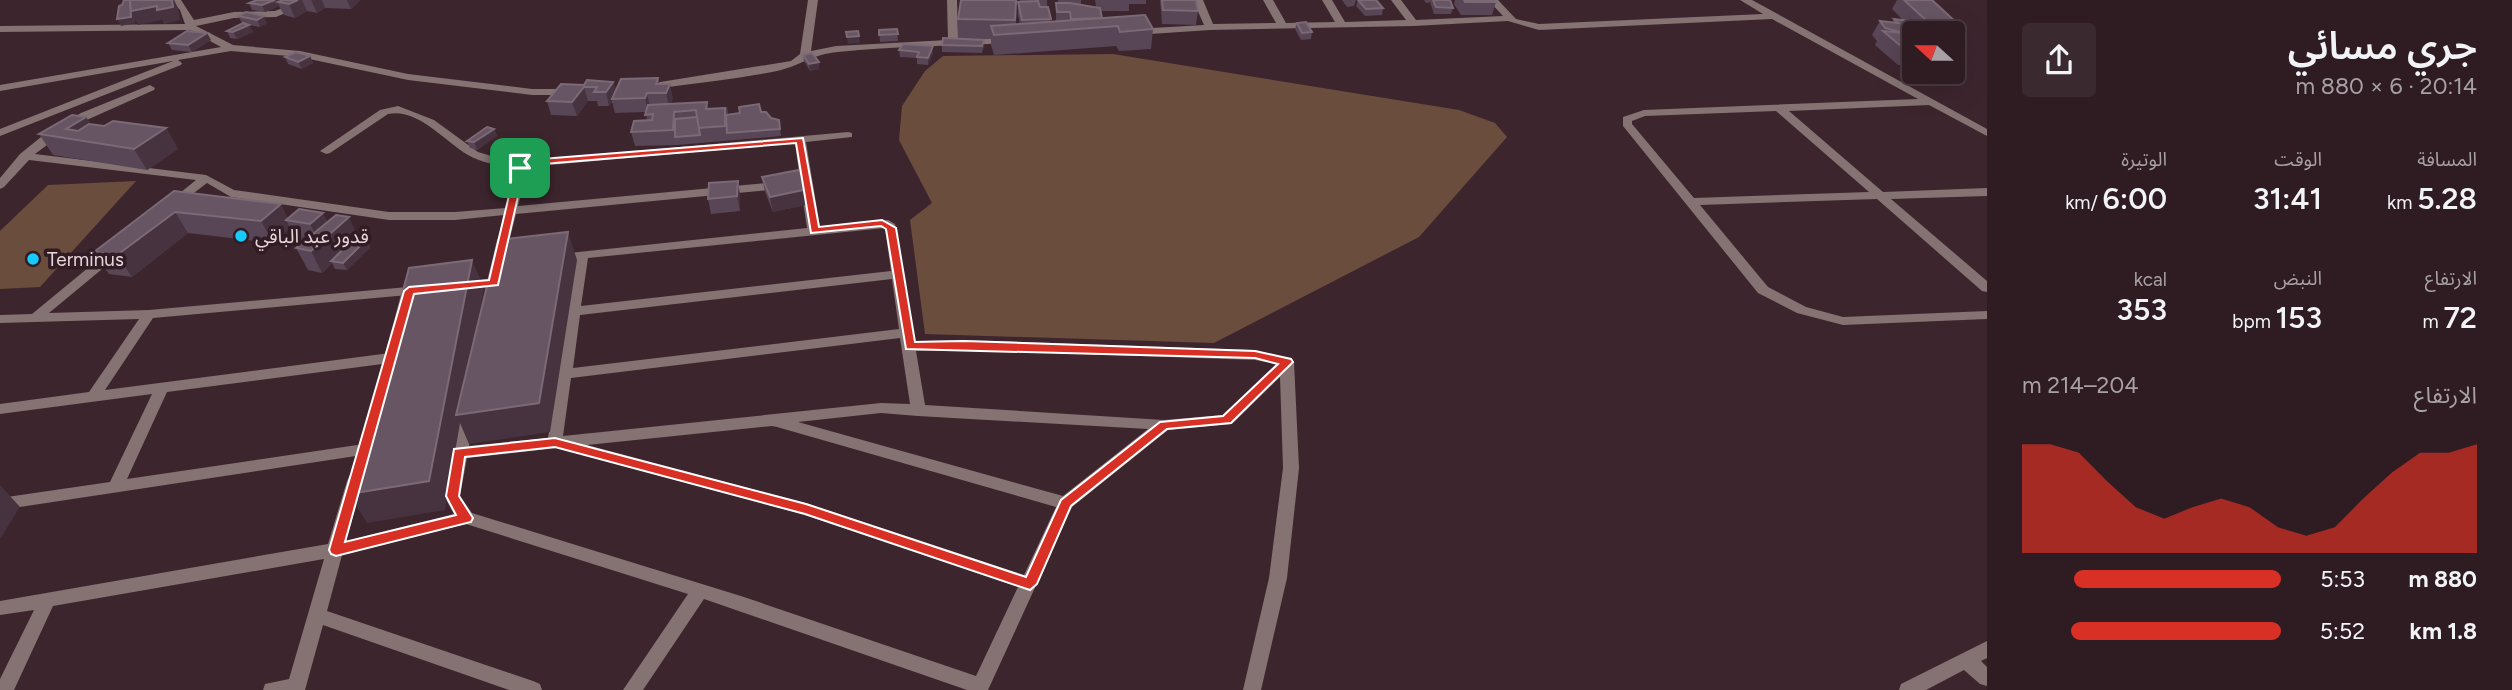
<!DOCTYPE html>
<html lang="ar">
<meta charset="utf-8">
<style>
:root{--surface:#2e1c22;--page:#3a292f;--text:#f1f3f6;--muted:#a7a1a5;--line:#493a40;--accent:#d93025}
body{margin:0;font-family:Figtree,"Noto Sans Arabic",sans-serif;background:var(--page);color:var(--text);direction:rtl;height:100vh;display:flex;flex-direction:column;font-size:26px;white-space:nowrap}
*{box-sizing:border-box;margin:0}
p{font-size:23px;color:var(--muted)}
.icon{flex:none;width:38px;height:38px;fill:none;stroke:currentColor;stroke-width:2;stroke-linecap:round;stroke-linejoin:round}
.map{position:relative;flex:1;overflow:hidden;direction:ltr}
.details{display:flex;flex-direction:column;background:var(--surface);width:525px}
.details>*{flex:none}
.needle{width:46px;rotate:291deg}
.tools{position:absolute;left:1902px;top:21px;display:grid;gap:14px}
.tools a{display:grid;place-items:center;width:63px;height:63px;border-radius:7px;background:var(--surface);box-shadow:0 7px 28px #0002,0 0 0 2px var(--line);font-size:35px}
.pin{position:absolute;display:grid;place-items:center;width:60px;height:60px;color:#fff;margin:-30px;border-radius:14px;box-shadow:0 4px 10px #0006}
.round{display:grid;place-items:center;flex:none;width:74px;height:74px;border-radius:7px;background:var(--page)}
.summary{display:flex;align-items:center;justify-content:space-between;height:119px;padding:0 35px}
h1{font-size:38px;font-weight:600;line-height:52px}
.metrics{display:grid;grid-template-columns:repeat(3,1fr);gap:10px;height:119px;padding:7px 35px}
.metrics div{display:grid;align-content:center}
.metrics b{font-size:30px;font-weight:600}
.metrics small{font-size:19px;font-weight:400}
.metrics p{font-size:19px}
.chart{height:196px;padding:14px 35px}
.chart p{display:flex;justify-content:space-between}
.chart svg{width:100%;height:126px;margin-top:7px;fill:var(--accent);opacity:.7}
ul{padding:0 35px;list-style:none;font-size:23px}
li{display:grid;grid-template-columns:112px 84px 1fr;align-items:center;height:52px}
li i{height:18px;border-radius:9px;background:var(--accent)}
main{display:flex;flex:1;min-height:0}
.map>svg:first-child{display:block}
.green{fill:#6a4d3d}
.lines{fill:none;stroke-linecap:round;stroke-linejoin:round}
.minor{fill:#847372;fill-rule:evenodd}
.wall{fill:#584555}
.shaded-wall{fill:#47323f}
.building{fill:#675563;stroke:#7b6976;stroke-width:2}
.route{fill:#d93025;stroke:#fff;stroke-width:2;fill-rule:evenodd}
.poi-dot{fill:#16cafb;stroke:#321c24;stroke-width:2.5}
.labels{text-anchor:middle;stroke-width:7;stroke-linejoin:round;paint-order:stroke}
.poi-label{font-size:19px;fill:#e6d6db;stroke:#321c24;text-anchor:start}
</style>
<main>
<section class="details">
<div class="summary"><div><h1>جري مسائي</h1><p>20:14 · 6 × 880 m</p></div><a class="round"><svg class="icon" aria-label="share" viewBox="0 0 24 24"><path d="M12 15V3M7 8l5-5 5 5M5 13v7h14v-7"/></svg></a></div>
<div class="metrics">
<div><p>المسافة</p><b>5.28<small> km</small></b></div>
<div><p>الوقت</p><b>31:41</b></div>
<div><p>الوتيرة</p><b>6:00<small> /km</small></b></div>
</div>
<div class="metrics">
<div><p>الارتفاع</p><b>72<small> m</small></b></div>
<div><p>النبض</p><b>153<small> bpm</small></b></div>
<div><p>kcal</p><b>353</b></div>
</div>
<div class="chart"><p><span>الارتفاع</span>204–214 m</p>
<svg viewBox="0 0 160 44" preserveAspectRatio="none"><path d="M0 44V6L10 6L20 9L30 19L40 28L50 32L60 28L70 25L80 28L90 35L100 38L110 35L120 25L130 16L140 9L150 9L160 6V44z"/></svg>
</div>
<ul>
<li><b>880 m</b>5:53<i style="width:80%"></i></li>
<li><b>1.8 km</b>5:52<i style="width:81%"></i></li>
</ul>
</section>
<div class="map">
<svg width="1987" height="690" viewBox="0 0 1987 690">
<rect width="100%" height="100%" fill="#3d252e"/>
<g class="green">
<path d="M1113 54 1459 110 1495 123 1507 137 1419 237 1214 343 925 334 910 220 932 203 899 140 902 106 925 71 943 56Z"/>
<path d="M136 181 40 287 0 289V231L48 185Z"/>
</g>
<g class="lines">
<g class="minor">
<path d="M171 0H181L194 20 234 12 275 11 303 0H316L276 17 234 18 196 26 233 45 300 51 408 74 532 89H571L576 92 571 95H532L408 80 300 57 231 51 178 60 182 63 181 65 0 136V129L173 61 0 91V85L221 47 190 30 0 32V26L185 24 180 10Z"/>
<path d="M808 0H818L811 51 836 46 948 40 947 0H957L958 40 1010 37 1015 40 1010 43C953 46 895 46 838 52 813 54 800 66 777 71 737 79 695 83 654 89L649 86 654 83 791 61 800 54Z"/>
<path d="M1193 0H1203L1213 24 1276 23 1263 0H1273L1286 23 1335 22 1322 0H1332L1345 22 1406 20 1391 0H1401L1416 20 1503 16 1488 0H1498L1516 19 1539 24 1763 14 1740 0H1752L1987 129V136L1929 105 1789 111 1883 192 1987 188V196L1891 199 1987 281V292L1982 291 1877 199 1700 205 1768 287 1806 307 1843 317 1987 311V319L1843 325 1797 313 1758 293 1623 126V117L1644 110 1918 99 1772 19 1539 30 1508 21 1413 26 1210 30 1135 35 1130 32 1135 29 1204 25ZM1776 111 1869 192 1694 198 1632 124V121L1645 116Z"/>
<path d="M150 85 155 88 154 90 71 127 35 154 206 175 234 190 389 212H455L506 208 516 170C501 166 482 163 468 155 444 141 418 108 388 114L330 153 326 154 320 151 380 110 398 106 434 120 478 152 518 164 523 161 848 132 852 133V137L806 142 820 227 888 220 895 224 915 341 964 340 1255 350 1292 359 1294 362 1299 468 1287 578 1261 690H1243L1269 578 1283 468 1280 377 1232 424 1168 430 1072 507 988 690H967L704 599 643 690H623L688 594 466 524 342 555 327 611 533 681 540 684 542 690H509L323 625 305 690H263L265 684 289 679 324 559 53 606 14 690H0V679L34 610 0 615V601L328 544 347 481 349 477 355 475 361 477 363 481 346 541 454 514 444 496 462 411H472L474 415 469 446 548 438 575 260 569 259 568 256 569 253 807 228 801 187 516 214 505 258 499 262 493 258 504 215 455 220H389L231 197 207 183 174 208 170 207 168 204 170 201 196 180 29 160 4 187 0 189V178L20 154 46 133 81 113ZM795 143 800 180 518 206 528 167ZM885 228 891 271 581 306 588 258ZM892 279 899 329 573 368 580 315ZM900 338 910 404 881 403 563 436 571 378ZM964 350 1255 360 1276 364 1223 415 1164 420 925 405 916 351ZM881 413 918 416 1148 429 1063 496 798 422ZM772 426 777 427 1056 507 1024 575 806 503 587 445ZM557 448 805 515 1018 587 976 676 744 597 472 513 460 496 467 458Z"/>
<path d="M115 248 121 252 119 255 49 313 149 310 419 286 426 290 419 294 153 318 105 390 390 353 397 358 390 363 167 392 127 479 364 444 369 446 372 450 369 454 0 510V498L110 482 152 394 0 414V404L89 392 139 319 0 323V315L32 314 111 249Z"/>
<path d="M1987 641V658L1981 661 1987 667V686L1980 684 1964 670 1926 690H1899L1901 684Z"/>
</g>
</g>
<g class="wall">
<path d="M257 0H360L351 9 325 8 317 13 307 11 295 18 284 15 279 6 265 12 252 10 249 3Z"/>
<path d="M1017 0 1016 24H1020L1018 15V2L1020 1V0H1047V7L1051 22 1056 21V3H1058V0H1081V5L1096 7 1095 0H1146V4H1129V11H1101L1102 18 1153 29 1151 49 1119 51 1116 46 994 55 991 45V39H964L984 46 982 53 942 52V45L958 39V19Z"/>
<path d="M1160 0H1196L1198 11 1196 25 1162 24Z"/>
<path d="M1342 0H1356L1354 6 1347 7Z"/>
<path d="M1358 0 1383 8 1382 15 1365 16 1356 6Z"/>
<path d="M1424 0H1450L1453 8 1451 14H1434L1430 2 1426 3Z"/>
<path d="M1455 0H1495L1496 2 1492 15H1461L1454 4Z"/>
<path d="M1897 0H1932L1958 24 1953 33H1914V65H1898L1875 45 1877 41 1872 35 1880 21 1892 23 1894 19 1903 20 1892 9Z"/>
<path d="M238 16 267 23 260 27 249 25 253 32 237 39 230 38 227 31 242 23Z"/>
<path d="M1297 23 1312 32 1311 39 1301 40 1295 29Z"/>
<path d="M897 29 898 41 880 42 879 30Z"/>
<path d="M211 40 192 52 172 50 168 43Z"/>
<path d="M899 50 933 53 928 65 917 64V58L900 57Z"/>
<path d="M803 55 819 62V69L810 71 804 61Z"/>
<path d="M310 56 313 63 302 69 288 64 285 57Z"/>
<path d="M658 78 660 84 673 98 670 104 707 102 708 109 727 107 728 115 761 112 771 118 779 120 781 136 677 145 635 146 631 132 647 120 646 112 615 113 612 102 609 106H598L597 101H588L577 116 551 115 547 101 584 85 613 82 616 90Z"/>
<path d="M86 117 90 124 104 126 166 128 178 149 147 170 53 155 39 134Z"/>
<path d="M494 129 497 136 477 150 470 148 467 141Z"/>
<path d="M762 177 810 204 773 212 765 192Z"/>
<path d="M174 191 288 218 323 213 327 222 359 239 370 247 347 270 335 269 332 263 322 273 308 270 296 248 302 243 297 242 290 228 273 243 188 233 132 277 109 274 94 252Z"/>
<path d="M740 195V211L711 214 708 199Z"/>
</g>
<g class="shaded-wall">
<path d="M172 0H174L178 8 180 20 164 24 162 20 138 25 135 20V23L121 26 117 19 131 11Z"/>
<path d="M275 0H282L278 2 279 6 265 12 262 5Z"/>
<path d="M298 0H302L307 11 295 18 289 4Z"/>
<path d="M311 0H322L325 8 317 13Z"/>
<path d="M347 0H360L351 9Z"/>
<path d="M264 16 267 23 260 27 257 20Z"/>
<path d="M249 25 253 32 237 39 233 32Z"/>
<path d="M207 33 211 40 192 52 188 45Z"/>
<path d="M859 36 860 43 848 44 847 37Z"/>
<path d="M933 46V53L928 65V58Z"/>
<path d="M310 56 313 63 302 69 298 62Z"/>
<path d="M819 62V69L810 71 809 64Z"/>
<path d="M613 82 617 96 612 99V102L609 106 606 92Z"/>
<path d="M670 84 673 98 669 107 666 93Z"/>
<path d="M584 87 588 101 577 116 572 102Z"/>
<path d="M647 93 650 107 648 112 645 98Z"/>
<path d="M86 117 99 138 66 129Z"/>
<path d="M166 128 178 149 147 170 134 149Z"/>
<path d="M494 129 497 136 477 150 474 142Z"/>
<path d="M738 181 740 195V211L737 196Z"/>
<path d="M808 189 810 204 773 212 770 197Z"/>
<path d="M281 204 289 221 286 220 290 228 273 243 261 221Z"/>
<path d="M175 212 188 233 132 277 117 255Z"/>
<path d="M323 213 332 232 349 217 359 238 331 261 332 263 322 273 311 251 320 243 310 224Z"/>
<path d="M568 232 577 260 550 432 469 444 460 423 445 510 367 523 349 494 472 260 484 288 461 414Z"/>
<path d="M367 239 370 247 347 270 343 263Z"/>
<path d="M0 485 20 507 0 539Z"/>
</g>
<g class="building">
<path d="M124 0H130L131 17 117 19 119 6 122 5Z"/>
<path d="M130 0H172L173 7 157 10V6L131 11Z"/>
<path d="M257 0H275L262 5 249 3Z"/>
<path d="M283 0H298L289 4 278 2Z"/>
<path d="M961 0H1016L1015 20 958 19Z"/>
<path d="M1162 0H1196L1198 11 1163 10Z"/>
<path d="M1358 0H1376L1383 8 1366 9Z"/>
<path d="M1433 0H1450L1453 8 1436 7Z"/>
<path d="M1464 0H1495L1496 2H1465Z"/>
<path d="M1904 0H1932L1958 24 1928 22Z"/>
<path d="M1038 1 1040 7H1048L1051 19 1022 20 1018 2Z"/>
<path d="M1056 3H1070L1100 8 1102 18 1071 19 1070 12H1057Z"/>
<path d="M246 12 264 16 257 20 238 16Z"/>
<path d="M1145 15 1153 29 1120 32 1118 26 994 35 991 26Z"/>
<path d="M1894 19 1910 21 1920 33 1910 34 1914 38V52L1907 51 1883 31 1903 33 1885 28 1880 21 1898 23Z"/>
<path d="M1306 22 1312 32 1302 33 1297 23Z"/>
<path d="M243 23 249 25 233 32 227 31Z"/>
<path d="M897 29 898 34 879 35V30Z"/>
<path d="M187 31 207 33 188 45 168 43Z"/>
<path d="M858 31 859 36 847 37 846 32Z"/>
<path d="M943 38 984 40 982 46 942 45Z"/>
<path d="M903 44 933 46 928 58 917 57 919 52 899 50Z"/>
<path d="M296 52 310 56 298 62 285 57Z"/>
<path d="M812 53 819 62 809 64 803 55Z"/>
<path d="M658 78 656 84H670L666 93H647L645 98 612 99 621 79Z"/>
<path d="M587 80 613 82 606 92H594L597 87H584L572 102 547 101 561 84 584 85Z"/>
<path d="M707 102 706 109 725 108V126L698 128 696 110 674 112 673 130 631 132 634 121 652 120 653 114 645 115 648 105Z"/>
<path d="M759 104 761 112H766L771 118 779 120 780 129 727 133 726 115 740 113 739 107Z"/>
<path d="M72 115 86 117 66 129 78 131 89 124 104 126 113 121 166 128 134 149 39 134Z"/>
<path d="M697 117 700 135 675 137V119Z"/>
<path d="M487 127 494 129 474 142 467 141Z"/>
<path d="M799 170 808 189 770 197 762 177Z"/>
<path d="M738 181 737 196 708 199 709 183Z"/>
<path d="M174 191 281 204 261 221 175 212 117 255 94 252Z"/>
<path d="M299 209 323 213 310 224 286 220Z"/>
<path d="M336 215 349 217 311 251 296 248Z"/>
<path d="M568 232 539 403 456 415 498 240Z"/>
<path d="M355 238 367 239 343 263 331 261Z"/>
<path d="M472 260 429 481 349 494 409 268Z"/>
</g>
<path class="route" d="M803 138 819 227 882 220 896 228 915 342 964 341 1255 351 1291 359 1293 362 1231 423 1167 429 1071 506 1037 584 1030 590 805 514 555 447 465 457 459 496 473 518 471 522 336 556 331 554 329 550 404 291 409 287 489 280 516 166 529 160ZM796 143 811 233 881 226 886 229 906 349 1255 358 1278 364 1223 416 1160 422 1061 500 1026 577 806 504 555 438 454 449 446 496 456 515 345 542 414 294 498 285 524 170 531 165Z"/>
<g class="poi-dot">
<circle cx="241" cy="236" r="7"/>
<circle cx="33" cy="259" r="7"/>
</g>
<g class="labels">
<g class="poi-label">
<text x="255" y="243">قدور عبد الباقي</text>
<text x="47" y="266">Terminus</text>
</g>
</g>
</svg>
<div class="tools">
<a><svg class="needle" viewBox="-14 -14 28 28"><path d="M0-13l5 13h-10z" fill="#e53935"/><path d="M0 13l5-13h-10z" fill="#a7a1a5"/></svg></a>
</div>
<div class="pin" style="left:520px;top:168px;background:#1e9e55"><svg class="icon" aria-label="arrive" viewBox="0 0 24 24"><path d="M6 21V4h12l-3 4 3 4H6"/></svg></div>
</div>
</main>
